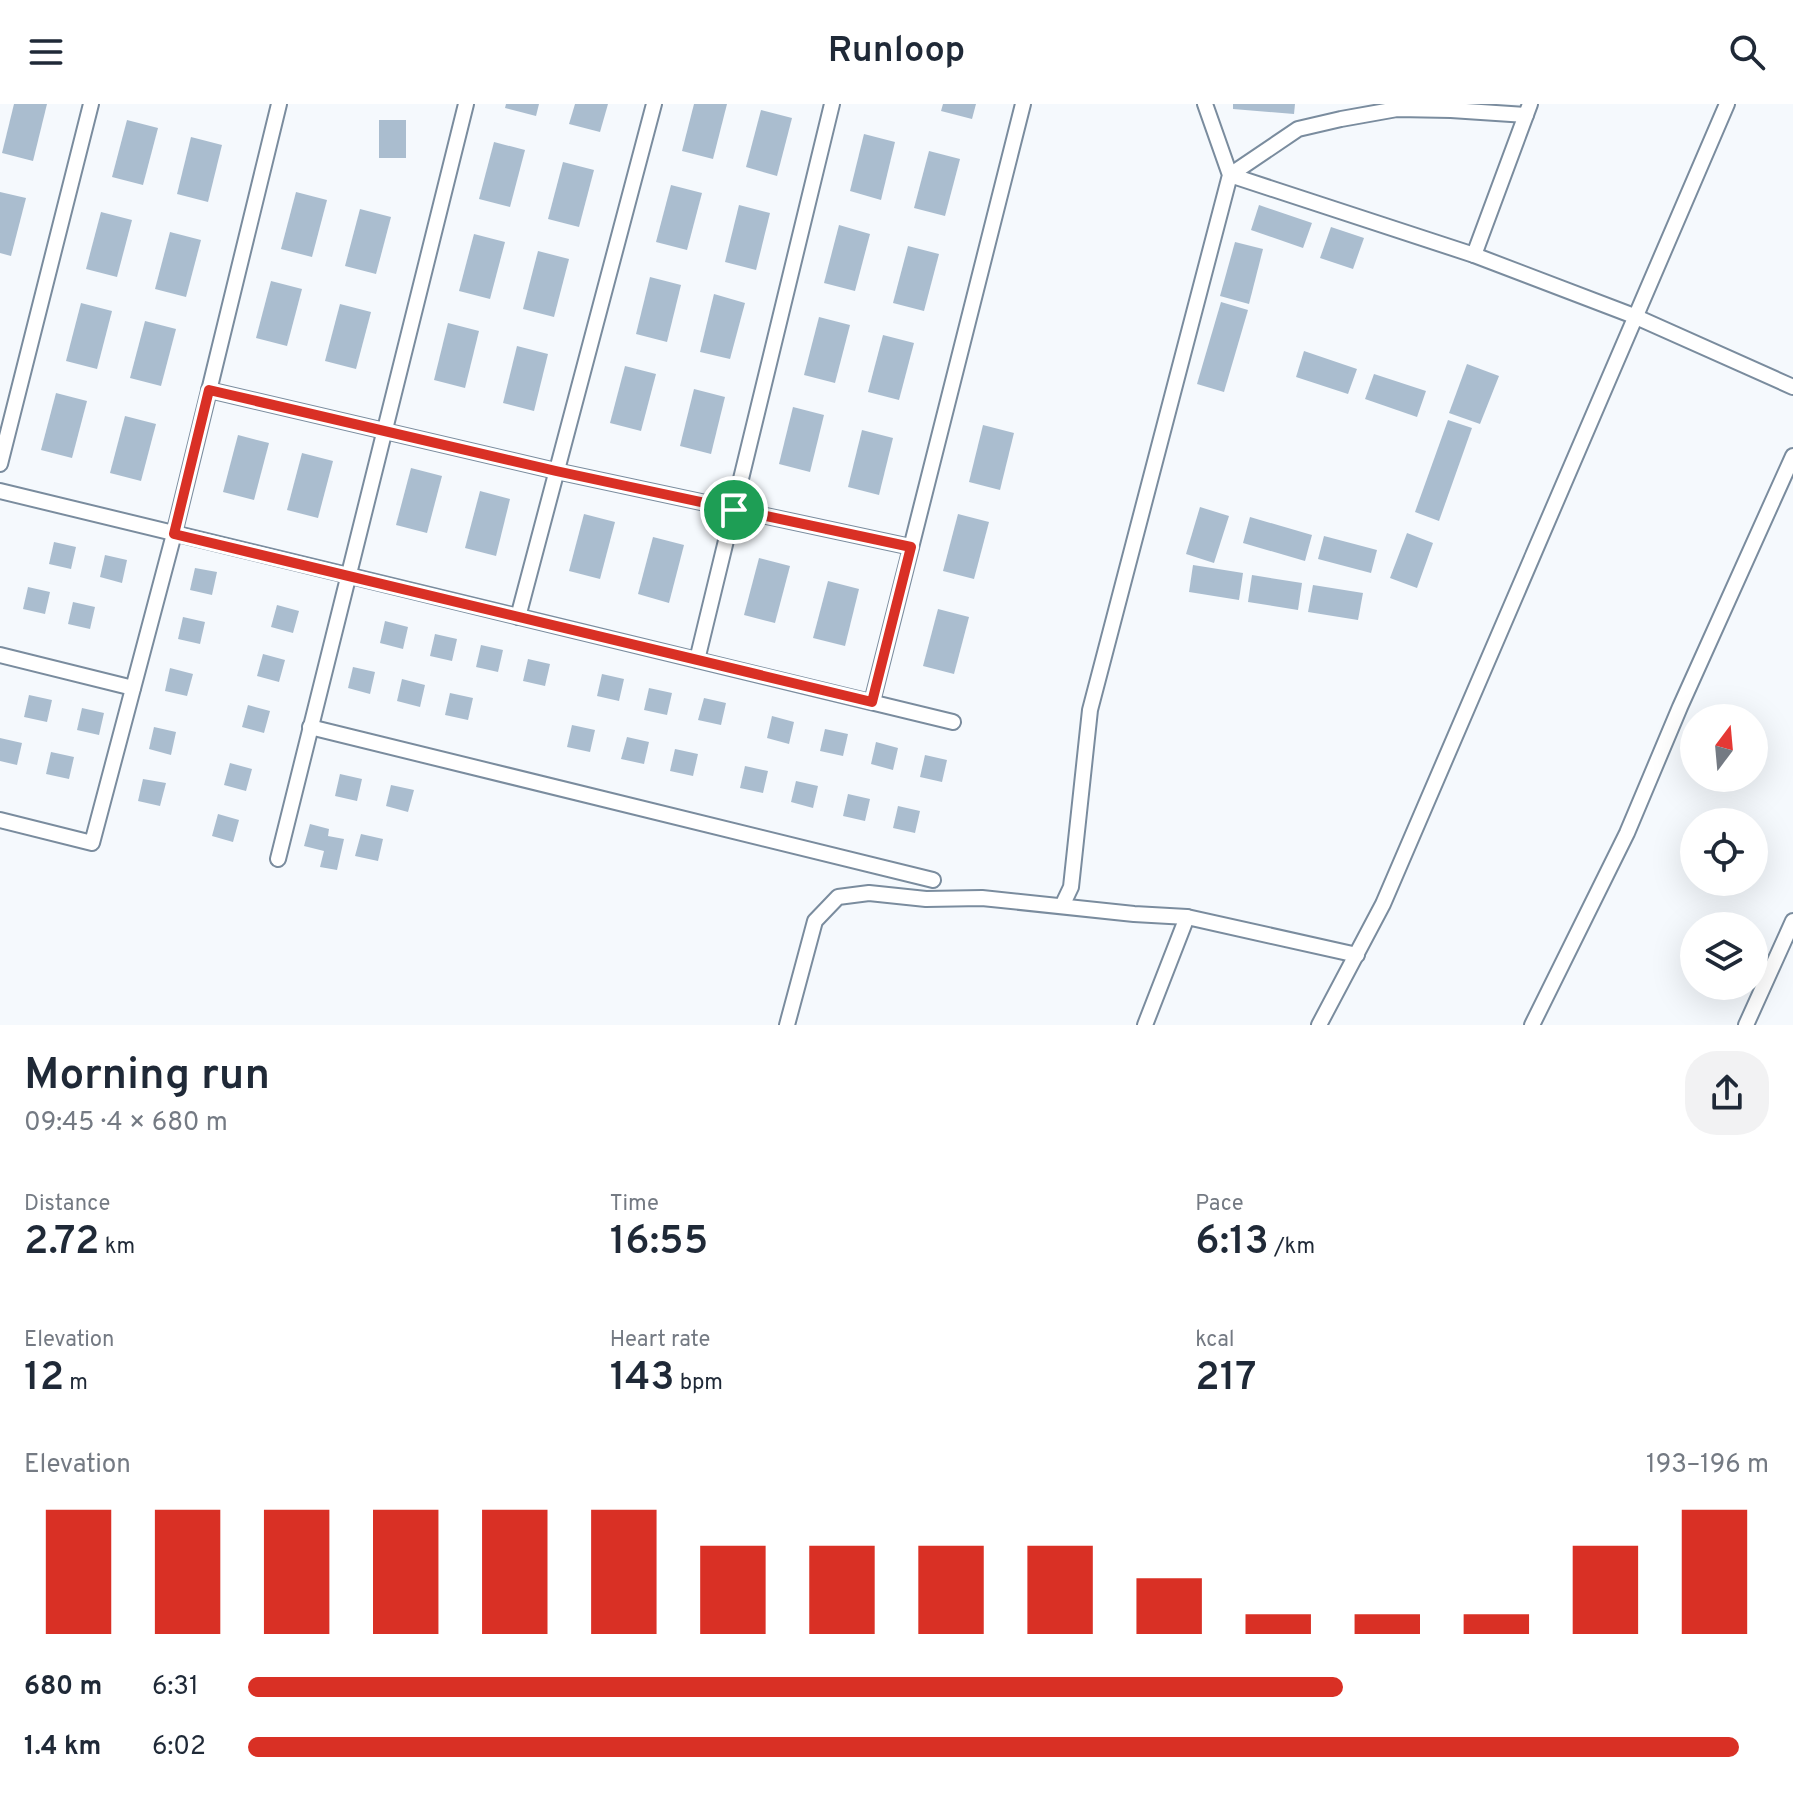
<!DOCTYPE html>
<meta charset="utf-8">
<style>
:root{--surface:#fff;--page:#f2f2f3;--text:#1f2937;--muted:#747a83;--accent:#d93025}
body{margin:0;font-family:Overpass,sans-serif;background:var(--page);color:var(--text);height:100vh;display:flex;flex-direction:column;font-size:30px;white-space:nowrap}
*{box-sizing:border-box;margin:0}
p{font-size:26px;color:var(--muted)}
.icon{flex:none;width:44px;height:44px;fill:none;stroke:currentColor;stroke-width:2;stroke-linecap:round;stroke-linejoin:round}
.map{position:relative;height:921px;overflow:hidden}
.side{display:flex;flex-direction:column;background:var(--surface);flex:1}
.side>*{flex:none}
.needle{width:52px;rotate:16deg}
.buttons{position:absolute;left:1680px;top:600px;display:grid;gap:16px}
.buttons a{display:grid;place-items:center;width:88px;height:88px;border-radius:50%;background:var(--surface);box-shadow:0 8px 32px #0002;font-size:40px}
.pin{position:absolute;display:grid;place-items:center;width:68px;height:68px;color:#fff;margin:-34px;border:4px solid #fff;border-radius:50%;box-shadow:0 2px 8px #0007}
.round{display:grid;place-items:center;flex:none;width:84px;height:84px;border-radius:32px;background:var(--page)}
.summary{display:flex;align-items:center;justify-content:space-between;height:136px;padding:0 24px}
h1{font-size:44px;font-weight:600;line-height:60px}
.figures{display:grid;grid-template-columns:repeat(3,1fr);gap:12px;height:136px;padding:8px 24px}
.figures div{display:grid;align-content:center}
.figures b{font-size:40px;font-weight:600}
.figures small{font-size:22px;font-weight:400}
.figures p{font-size:22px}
.chart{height:224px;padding:16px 24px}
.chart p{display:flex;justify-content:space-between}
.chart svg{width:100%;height:144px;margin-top:8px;stroke:var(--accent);stroke-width:6}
ul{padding:0 24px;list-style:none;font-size:26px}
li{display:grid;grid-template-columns:128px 96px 1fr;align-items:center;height:60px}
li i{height:20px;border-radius:10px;background:var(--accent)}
header{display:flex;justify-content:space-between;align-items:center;height:104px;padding:0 24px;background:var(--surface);font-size:36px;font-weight:600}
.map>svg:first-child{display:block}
.building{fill:#aabdcf}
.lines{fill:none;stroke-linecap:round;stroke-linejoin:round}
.minor-casing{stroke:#7a8c9e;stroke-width:18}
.minor{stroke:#fff;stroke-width:14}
.route-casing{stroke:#fff;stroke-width:16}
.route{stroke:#d93025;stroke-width:10}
</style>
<header><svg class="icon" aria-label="menu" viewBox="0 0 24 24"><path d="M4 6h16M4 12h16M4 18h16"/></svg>Runloop<svg class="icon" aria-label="search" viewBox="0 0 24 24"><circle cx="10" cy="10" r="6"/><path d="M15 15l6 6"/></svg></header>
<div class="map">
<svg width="1793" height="921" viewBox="0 0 1793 921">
<rect width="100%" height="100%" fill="#f5f9fd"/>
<g class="building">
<path d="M14 0H47L33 57 2 49Z"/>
<path d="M506 0H539L536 12 505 4Z"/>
<path d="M575 0H608L600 28 569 20Z"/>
<path d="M694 0H727L713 55 682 47Z"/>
<path d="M943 0H976L972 15 941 7Z"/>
<path d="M1233 0H1295L1294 10 1233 5Z"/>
<path d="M761 6 792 14 777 72 746 63Z"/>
<path d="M127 16 158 24 143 81 112 73Z"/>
<rect x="379" y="16" width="27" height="38"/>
<path d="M864 30 895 38 881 96 850 87Z"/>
<path d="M191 33 222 41 208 98 177 90Z"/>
<path d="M494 38 525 46 510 103 479 95Z"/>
<path d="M929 47 960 55 945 112 914 104Z"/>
<path d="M563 58 594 66 579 123 548 115Z"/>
<path d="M671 81 702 89 687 146 656 138Z"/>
<path d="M0 88 26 94 11 152 0 149Z"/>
<path d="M296 88 327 96 312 153 281 145Z"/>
<path d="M739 101 770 109 756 166 725 158Z"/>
<path d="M1259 101 1312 119 1303 144 1251 126Z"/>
<path d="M360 105 391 113 376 170 345 162Z"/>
<path d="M101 108 132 116 117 173 86 165Z"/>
<path d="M839 121 870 130 855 187 824 179Z"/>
<path d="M1331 123 1364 134 1353 165 1320 154Z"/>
<path d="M170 128 201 136 186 193 155 185Z"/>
<path d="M474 130 505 138 490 195 459 187Z"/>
<path d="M1235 138 1263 145 1249 200 1220 192Z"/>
<path d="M908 142 939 150 924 207 893 199Z"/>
<path d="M538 147 569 155 554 213 523 205Z"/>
<path d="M650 173 681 181 667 238 636 230Z"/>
<path d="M271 177 302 185 287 242 256 234Z"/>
<path d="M714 190 745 199 730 255 700 248Z"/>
<path d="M1221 198 1248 206 1224 288 1197 280Z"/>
<path d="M81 199 112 207 97 265 66 257Z"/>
<path d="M340 200 371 208 356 265 325 257Z"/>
<path d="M819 213 850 221 835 279 804 271Z"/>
<path d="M145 217 176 225 161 282 130 274Z"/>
<path d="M448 219 479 227 465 284 434 276Z"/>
<path d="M883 231 914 239 899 296 868 288Z"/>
<path d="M517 242 548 250 534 307 503 299Z"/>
<path d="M1304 247 1357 265 1348 290 1296 273Z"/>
<path d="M1467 260 1499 272 1480 320 1449 309Z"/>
<path d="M625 262 656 270 641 327 610 319Z"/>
<path d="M1374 270 1426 287 1417 313 1365 295Z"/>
<path d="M694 285 725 293 711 350 680 342Z"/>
<path d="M56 289 87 297 72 354 41 346Z"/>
<path d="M793 303 824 311 810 368 779 360Z"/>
<path d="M125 312 156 320 141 377 110 369Z"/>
<path d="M1448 316 1472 324 1439 417 1415 408Z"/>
<path d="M983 321 1014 329 1000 386 969 378Z"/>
<path d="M862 326 893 334 879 391 848 383Z"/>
<path d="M238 331 269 339 254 396 223 388Z"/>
<path d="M302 349 333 357 318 414 287 406Z"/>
<path d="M411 364 442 372 427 429 396 421Z"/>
<path d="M480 387 510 395 496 452 465 444Z"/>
<path d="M1200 403 1229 412 1214 459 1186 450Z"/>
<path d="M584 410 615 418 600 475 569 467Z"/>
<path d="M958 410 989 418 974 475 943 467Z"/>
<path d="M1250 413 1312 431 1305 457 1243 439Z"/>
<path d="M1407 429 1433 439 1417 484 1390 474Z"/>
<path d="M1324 432 1377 446 1371 469 1318 455Z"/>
<path d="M653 433 684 441 669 499 638 490Z"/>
<path d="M54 438 76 443 71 465 49 460Z"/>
<path d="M105 451 127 456 122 479 100 473Z"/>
<path d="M759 454 790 462 775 519 744 511Z"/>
<path d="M1193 461 1243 469 1239 496 1189 488Z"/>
<path d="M195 464 217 468 212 491 190 486Z"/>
<path d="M1252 471 1302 479 1298 506 1248 498Z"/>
<path d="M828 477 859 485 845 542 813 534Z"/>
<path d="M1313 481 1363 489 1358 516 1308 508Z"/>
<path d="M28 483 50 488 45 510 23 505Z"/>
<path d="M73 498 95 503 90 525 68 520Z"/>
<path d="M277 501 299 507 293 529 271 523Z"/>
<path d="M938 505 969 513 954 570 923 562Z"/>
<path d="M183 513 205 518 200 540 178 535Z"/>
<path d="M385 517 408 523 403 545 380 539Z"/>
<path d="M435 530 457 535 452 557 430 552Z"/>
<path d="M481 541 503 546 498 568 476 563Z"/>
<path d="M263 550 285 556 279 578 257 572Z"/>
<path d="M528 555 550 560 545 582 523 577Z"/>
<path d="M353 563 375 568 370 590 348 584Z"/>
<path d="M170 564 193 570 187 592 165 587Z"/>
<path d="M602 570 624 575 619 597 597 592Z"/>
<path d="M402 575 425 581 420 603 397 597Z"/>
<path d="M649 584 672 589 667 611 644 606Z"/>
<path d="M450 589 473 594 468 616 445 611Z"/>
<path d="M29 591 52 596 47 618 24 613Z"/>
<path d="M704 594 726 599 721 621 698 616Z"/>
<path d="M248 601 270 607 264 629 242 623Z"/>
<path d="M82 604 104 609 99 631 77 626Z"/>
<path d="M772 612 794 618 789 640 767 634Z"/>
<path d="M572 621 595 626 590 648 567 643Z"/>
<path d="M154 623 176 628 171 651 149 645Z"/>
<path d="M825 625 848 630 843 652 820 647Z"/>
<path d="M627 633 649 638 644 660 621 655Z"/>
<path d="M0 634 22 639 17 661 0 657Z"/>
<path d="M876 638 898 644 893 666 871 660Z"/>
<path d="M675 645 698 650 693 672 670 667Z"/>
<path d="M51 648 74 653 69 675 46 670Z"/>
<path d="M925 651 947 656 942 678 920 673Z"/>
<path d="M230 659 252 665 246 687 224 681Z"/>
<path d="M745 662 768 667 763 689 740 684Z"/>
<path d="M340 670 362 675 357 697 335 692Z"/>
<path d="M143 675 166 679 160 702 138 697Z"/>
<path d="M796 677 818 682 813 704 791 698Z"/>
<path d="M391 681 414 686 408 708 386 702Z"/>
<path d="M848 690 870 695 865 717 843 712Z"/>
<path d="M898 702 920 707 915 729 893 724Z"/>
<path d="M218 710 239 716 233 738 212 732Z"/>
<path d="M310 720 329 725 328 732 344 735 337 766 320 763 324 747 304 742Z"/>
<path d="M361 730 383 735 378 757 355 752Z"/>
</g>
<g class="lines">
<g class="minor-casing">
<g id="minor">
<path d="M1230 71 1474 151 1634 212 1793 283"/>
<path d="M1230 71 1298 25 1341 15 1397 5 1451 6 1526 11"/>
<path d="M1474 151 1530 0"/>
<path d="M209 286 556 367 911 443"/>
<path d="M0 360 91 0"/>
<path d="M0 387 953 618"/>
<path d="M518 513 654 0"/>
<path d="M0 551 133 584"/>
<path d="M697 556 832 0"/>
<path d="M872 598 1023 0"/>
<path d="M310 623 933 776"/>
<path d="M0 716 92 739 174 430 279 0"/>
<path d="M278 755 466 0"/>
<path d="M1062 802 1071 783 1090 606 1230 71 1205 0"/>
<path d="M787 921 815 817 838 793 869 789 926 795 982 794 1134 810 1187 813 1357 851"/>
<path d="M1145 921 1187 813"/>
<path d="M1319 921 1383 800 1727 0"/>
<path d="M1532 921 1627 729 1680 603 1793 352"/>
<path d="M1746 921 1793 817"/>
</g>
</g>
<use href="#minor" class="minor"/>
</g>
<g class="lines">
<g class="route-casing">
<path id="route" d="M209 286 556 367 911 443 872 598 174 430Z"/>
</g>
<use href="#route" class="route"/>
</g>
</svg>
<div class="buttons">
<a><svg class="needle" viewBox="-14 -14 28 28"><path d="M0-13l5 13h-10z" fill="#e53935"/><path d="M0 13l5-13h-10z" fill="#747a83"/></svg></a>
<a><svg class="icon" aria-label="locate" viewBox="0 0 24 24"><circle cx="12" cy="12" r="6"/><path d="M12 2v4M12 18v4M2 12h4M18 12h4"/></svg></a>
<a><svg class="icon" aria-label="layers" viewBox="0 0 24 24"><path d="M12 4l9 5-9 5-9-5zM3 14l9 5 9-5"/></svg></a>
</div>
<div class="pin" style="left:734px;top:406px;background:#1e9e55"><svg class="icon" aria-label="arrive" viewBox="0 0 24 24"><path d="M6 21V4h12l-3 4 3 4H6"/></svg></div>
</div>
<section class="side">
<div class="summary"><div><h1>Morning run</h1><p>09:45 · 4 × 680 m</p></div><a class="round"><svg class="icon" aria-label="share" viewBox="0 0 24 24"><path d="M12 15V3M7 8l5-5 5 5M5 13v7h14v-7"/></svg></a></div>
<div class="figures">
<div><p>Distance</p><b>2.72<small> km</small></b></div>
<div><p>Time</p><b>16:55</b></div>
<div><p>Pace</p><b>6:13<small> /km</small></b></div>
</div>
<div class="figures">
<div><p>Elevation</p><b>12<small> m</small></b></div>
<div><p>Heart rate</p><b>143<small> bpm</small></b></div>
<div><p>kcal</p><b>217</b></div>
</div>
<div class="chart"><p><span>Elevation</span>193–196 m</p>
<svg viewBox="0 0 160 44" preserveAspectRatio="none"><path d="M5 44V6M15 44V6M25 44V6M35 44V6M45 44V6M55 44V6M65 44V17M75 44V17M85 44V17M95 44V17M105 44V27M115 44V38M125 44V38M135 44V38M145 44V17M155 44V6"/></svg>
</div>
<ul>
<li><b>680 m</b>6:31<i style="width:72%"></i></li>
<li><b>1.4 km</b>6:02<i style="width:98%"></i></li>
</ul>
</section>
